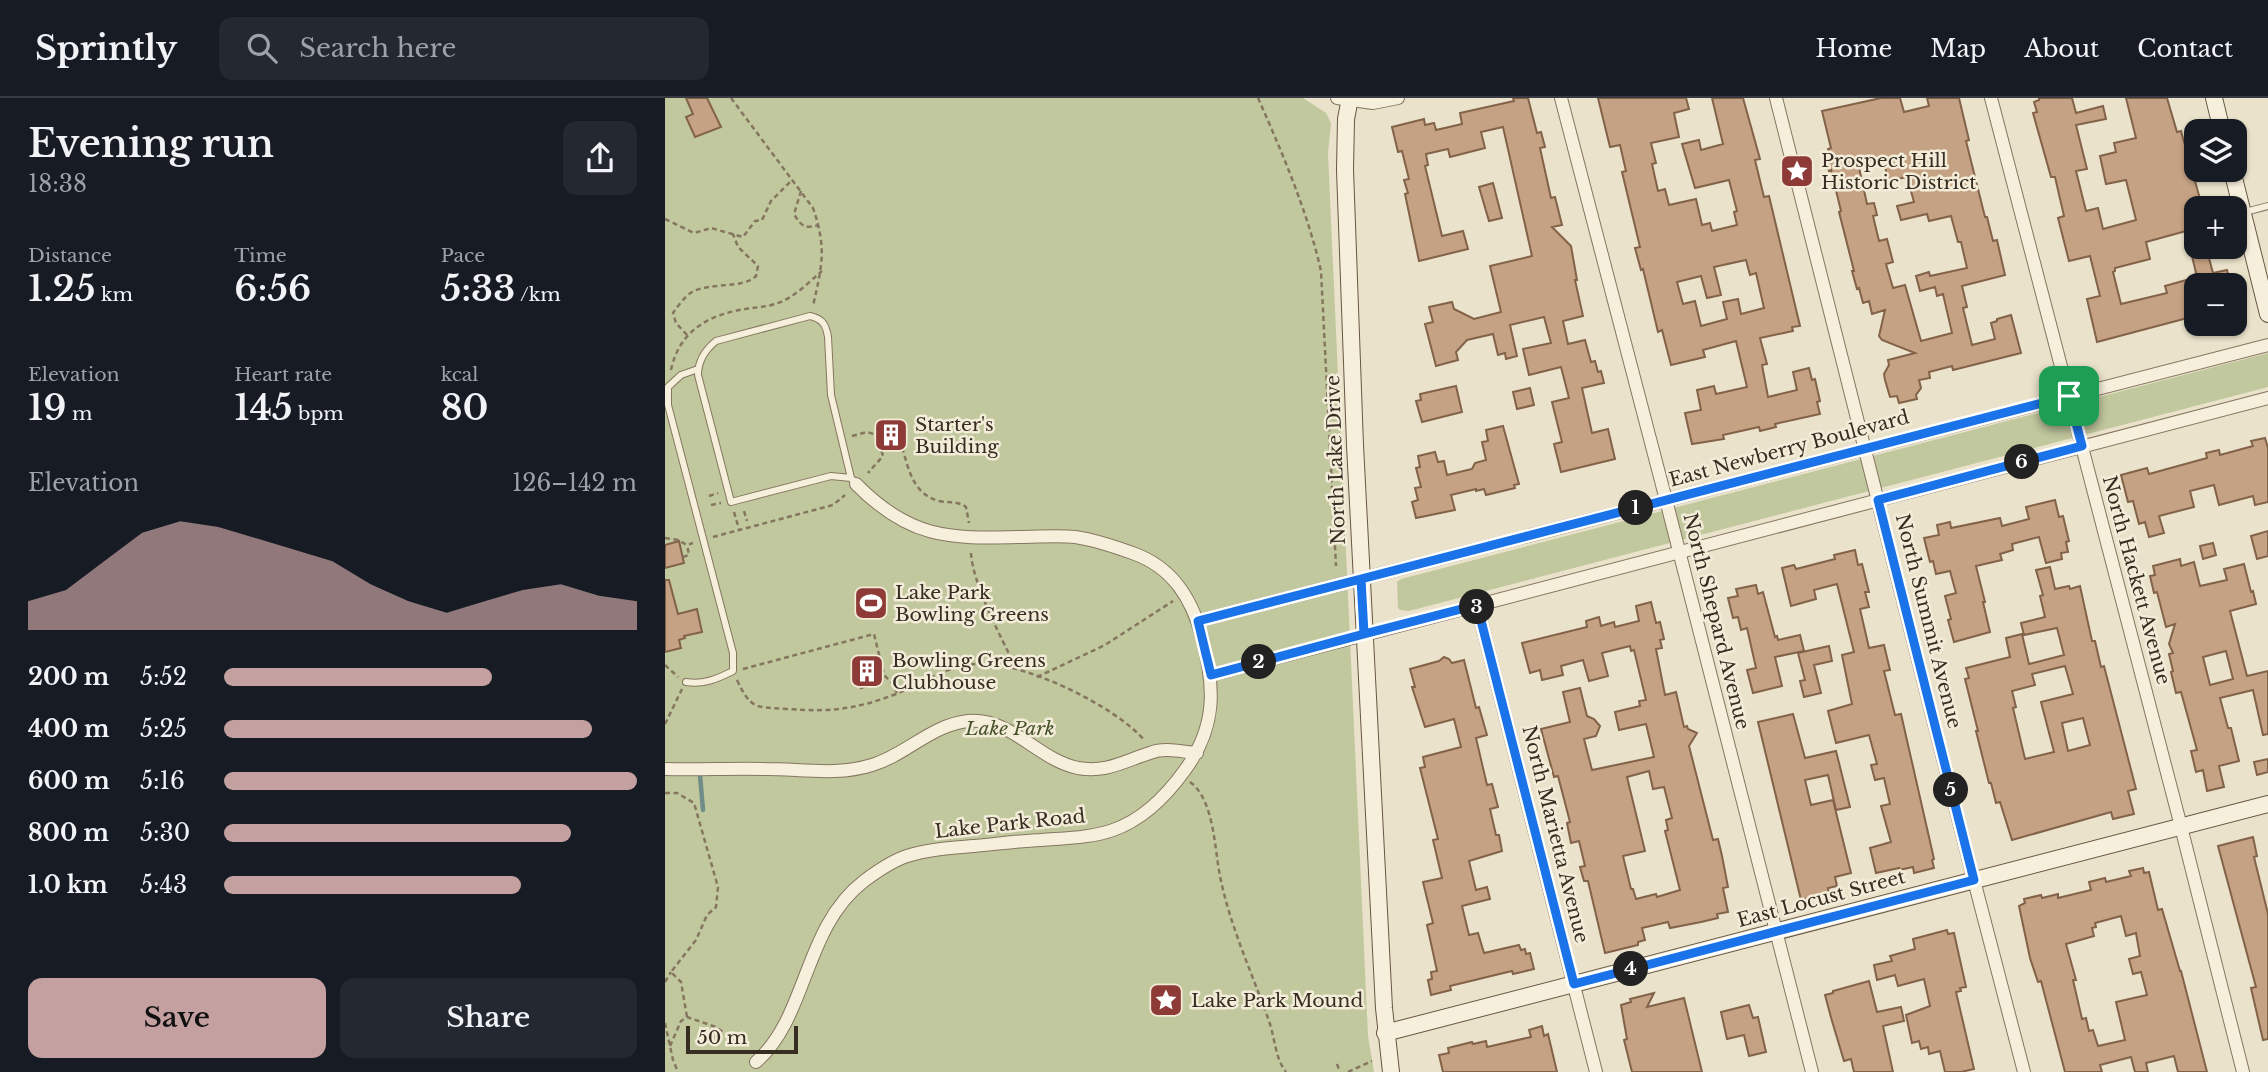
<!DOCTYPE html>
<meta charset="utf-8">
<style>
:root{--surface:#171b24;--page:#242831;--text:#f1f3f6;--muted:#9ea1a6;--line:#363941;--accent:#c4a0a0}
body{margin:0;font-family:"Libre Baskerville",serif;background:var(--page);color:var(--text);height:100vh;display:flex;flex-direction:column;font-size:26px;white-space:nowrap}
*{box-sizing:border-box;margin:0}
p{font-size:23px;color:var(--muted)}
.icon{flex:none;width:38px;height:38px;fill:none;stroke:currentColor;stroke-width:2;stroke-linecap:round;stroke-linejoin:round}
.map{position:relative;flex:1;overflow:hidden}
.panel{display:flex;flex-direction:column;background:var(--surface);width:665px}
.panel>*{flex:none}
.controls{position:absolute;left:1519px;top:21px;display:grid;gap:14px}
.controls a{display:grid;place-items:center;width:63px;height:63px;border-radius:14px;background:var(--surface);box-shadow:0 2px 5px #0004;font-size:35px}
.scale{position:absolute;left:21px;bottom:18px;width:112px;box-sizing:border-box;padding-left:7px;border:4px solid #372d22;border-top:0;font-size:19px;line-height:24px;white-space:nowrap;color:#372d22;-webkit-text-stroke:5px #f3ecd8;paint-order:stroke}
.pin{position:absolute;display:grid;place-items:center;width:60px;height:60px;color:#fff;margin:-30px;border-radius:14px;box-shadow:0 4px 10px #0006}
.km{position:absolute;width:35px;height:35px;margin:-18px;border-radius:50%;background:#222;color:#fff;font-size:19px;line-height:35px;text-align:center}
.round{display:grid;place-items:center;flex:none;width:74px;height:74px;border-radius:14px;background:var(--page)}
.head{display:flex;align-items:center;justify-content:space-between;height:119px;padding:0 28px}
h1{font-size:38px;font-weight:600;line-height:52px}
.metrics{display:grid;grid-template-columns:repeat(3,1fr);gap:10px;height:119px;padding:7px 28px}
.metrics div{display:grid;align-content:center}
.metrics b{font-size:35px;font-weight:600}
.metrics small{font-size:19px;font-weight:400}
.metrics p{font-size:19px}
.chart{height:196px;padding:14px 28px}
.chart p{display:flex;justify-content:space-between}
.chart svg{width:100%;height:126px;margin-top:7px;fill:var(--accent);opacity:.7}
.action{display:flex;gap:14px;margin-top:auto;padding:14px 28px}
.action a{flex:1;height:80px;border-radius:14px;background:var(--accent);color:#111;font-size:28px;font-weight:600;line-height:80px;text-align:center}
.action a+a{background:var(--page);color:var(--text)}
ul{padding:0 28px;list-style:none;font-size:23px}
li{display:grid;grid-template-columns:112px 84px 1fr;align-items:center;height:52px}
li i{height:18px;border-radius:9px;background:var(--accent)}
header{display:flex;align-items:center;gap:42px;box-sizing:border-box;height:98px;padding:0 35px;background:var(--surface);border-bottom:2px solid var(--line)}
header strong{font-size:33px}
nav{display:flex;gap:38px;margin-inline-start:auto;font-size:24px}
.search{width:490px;height:63px;background:var(--page);display:flex;align-items:center;gap:18px;box-sizing:border-box;padding:0 24px;border-radius:14px;color:var(--muted);font-size:26px}
main{display:flex;flex:1;min-height:0}
.map>svg:first-child{display:block}
.green{fill:#c1c89e}
.lines{fill:none;stroke-linecap:round;stroke-linejoin:round}
.stream{stroke:#718d88;stroke-width:4.5}
.building{fill:#c5a283;stroke:#826248;stroke-width:2;fill-rule:evenodd}
.lane-casing{stroke:#857660;stroke-width:8}
.street-casing{stroke:#857660;stroke-width:14}
.secondary-casing{stroke:#675743;stroke-width:18}
.path{stroke:#857660;stroke-width:2.5;stroke-dasharray:5 3.5;stroke-linecap:butt}
.lane{stroke:#f6efdc;stroke-width:6}
.street{stroke:#f6efdc;stroke-width:12}
.secondary{stroke:#f6efdc;stroke-width:16}
.route-casing{stroke:#fff;stroke-width:14}
.route{stroke:#1a73e8;stroke-width:9}
.labels{text-anchor:middle;stroke-width:5;stroke-linejoin:round;paint-order:stroke}
.poi-label{font-size:19px;fill:#372d22;stroke:#f3ecd8;text-anchor:start}
.street-label{font-size:19px;fill:#372d22;stroke:#f3ecd8}
.park-label{font-size:19px;font-style:italic;fill:#46522a;stroke:#f3ecd8}
</style>
<header>
<strong>Sprintly</strong>
<div class="search"><svg class="icon" aria-label="search" viewBox="0 0 24 24"><circle cx="10" cy="10" r="6"/><path d="M15 15l6 6"/></svg>Search here</div>
<nav><a>Home</a><a>Map</a><a>About</a><a>Contact</a></nav>
</header>
<main>
<section class="panel">
<div class="head"><div><h1>Evening run</h1><p>18:38</p></div><a class="round"><svg class="icon" aria-label="share" viewBox="0 0 24 24"><path d="M12 15V3M7 8l5-5 5 5M5 13v7h14v-7"/></svg></a></div>
<div class="metrics">
<div><p>Distance</p><b>1.25<small> km</small></b></div>
<div><p>Time</p><b>6:56</b></div>
<div><p>Pace</p><b>5:33<small> /km</small></b></div>
</div>
<div class="metrics">
<div><p>Elevation</p><b>19<small> m</small></b></div>
<div><p>Heart rate</p><b>145<small> bpm</small></b></div>
<div><p>kcal</p><b>80</b></div>
</div>
<div class="chart"><p><span>Elevation</span>126–142 m</p>
<svg viewBox="0 0 160 44" preserveAspectRatio="none"><path d="M0 44V34L10 30L20 20L30 10L40 6L50 8L60 12L70 16L80 20L90 28L100 34L110 38L120 34L130 30L140 28L150 32L160 34V44z"/></svg>
</div>
<ul>
<li><b>200 m</b>5:52<i style="width:65%"></i></li>
<li><b>400 m</b>5:25<i style="width:89%"></i></li>
<li><b>600 m</b>5:16<i style="width:100%"></i></li>
<li><b>800 m</b>5:30<i style="width:84%"></i></li>
<li><b>1.0 km</b>5:43<i style="width:72%"></i></li>
</ul>
<div class="action"><a>Save</a><a>Share</a></div>
</section>
<div class="map">
<svg width="1603" height="974" viewBox="0 0 1603 974">
<rect width="100%" height="100%" fill="#eae2ca"/>
<g class="green">
<path d="M0 0H638L661 15 666 25 663 55 666 123 703 938 709 974H0Z"/>
<path d="M1603 255V289L744 513 735 512 733 510 732 484 736 481Z"/>
</g>
<g class="lines">
<path class="stream" d="M35 677 38 712"/>
</g>
<g class="building">
<path d="M21 0H42L56 29 30 39 21 19 28 16Z"/>
<path d="M848 0H863L872 35 876 34 880 49 875 50 886 100 890 99 897 127 887 129 906 148 912 182H910L918 218 898 223 903 246 920 242 926 264 930 263 933 274 936 273 939 285 917 290 927 335 943 331 950 361 896 374 889 346 897 344 887 304 904 300 896 269 864 277 858 251 886 245 879 219 845 227 852 258 841 261 840 255 833 257 828 236 802 242 791 254 793 262 771 268 760 226 768 224 764 209 787 204 789 211 809 221 836 214 825 168 867 158 838 29 816 34 820 50 785 59 783 51 761 56 763 67 760 68 777 138 798 133 803 151 754 163 740 96 743 95 739 82 744 81 737 53 733 54 727 29 759 21 760 27 769 25 771 32 797 26 795 15 849 3Z"/>
<path d="M933 0H1021L1024 11 1009 15 1014 39 986 45 991 65 987 66 993 93 1000 91 1004 107 1031 101 1037 127 1045 125 1047 133 1072 127 1069 114 1072 113 1064 82 1030 90 1017 46 1034 42 1036 52 1058 46 1047 0H1078L1095 61 1090 62 1099 99 1104 98 1135 228 1127 229 1128 233 1095 240 1102 266 1097 267 1103 299 1132 292 1128 274 1144 270 1147 282 1150 281 1155 303 1152 304 1155 316 1110 326 1111 329 1095 333 1094 329 1058 337 1059 341 1027 346 1020 315 1036 312 1032 292 1049 288 1051 296 1082 289 1071 243 1038 252 1040 259 1006 267 997 232 993 234 978 171 976 172 970 150 975 149 957 74 961 73 955 47 945 49ZM1081 162 1085 177 1091 175 1099 210 1076 216 1073 201 1058 204 1062 221 1036 228 1030 203 1018 206 1012 184 1036 178 1042 200 1056 197 1049 169Z"/>
<path d="M1216 0H1235L1239 14 1264 8 1262 0H1294L1304 42 1301 43 1320 119H1322L1328 143 1332 142 1340 177 1297 188 1302 209 1298 210 1307 247 1330 241 1326 225 1332 223V221L1346 217 1356 255 1288 272 1287 268 1264 274 1265 280 1254 282 1256 290 1251 297 1252 301 1234 305 1232 298 1225 299 1220 282 1219 276 1224 267 1223 262 1250 255 1217 242 1214 238 1220 212 1207 216 1204 203 1198 205 1194 190 1192 191 1187 173H1189L1174 114 1176 113 1166 72 1164 73 1160 57 1165 56 1163 51 1166 50 1157 13ZM1218 59 1223 83 1242 79 1249 104 1232 108 1236 122 1262 116 1264 123 1286 118 1293 144H1296L1302 170 1265 178 1264 174 1251 178 1255 193 1270 189 1272 198 1278 196 1287 235 1256 243 1240 187 1228 190 1221 166 1228 164 1222 141 1214 143 1208 118 1212 117 1209 105 1202 106 1193 65Z"/>
<path d="M1374 0H1407L1411 15 1438 8 1441 21 1411 27 1422 71 1411 73 1421 113 1433 110 1438 131 1471 122 1461 82 1441 86 1435 58 1451 54 1449 45 1471 40 1461 0H1502L1512 34 1516 33 1535 101 1531 102V149H1541L1548 175 1562 172 1566 187H1523L1530 218 1432 244 1422 201 1435 198 1425 158 1404 163 1393 120 1399 118 1390 79H1386L1368 15 1372 14 1369 4 1374 2ZM1521 133 1532 179 1500 188 1502 195 1456 206 1448 174 1450 173V170L1485 161 1481 144Z"/>
<path d="M828 85 837 120 824 123 814 89Z"/>
<path d="M791 288 797 314 757 324 751 303 756 302 755 296Z"/>
<path d="M865 290 869 307 852 311 848 294Z"/>
<path d="M838 328 854 386 849 387 850 390 821 397 819 391 811 393V391L786 397 790 412 751 420 747 404 753 402 750 390 756 389 751 370 755 369 753 358 770 354 773 364 779 363 782 377 807 371 810 365 821 362 817 344 823 343 821 332Z"/>
<path d="M1600 340 1603 350V404L1590 407 1588 398 1554 407 1549 387 1525 393 1529 409 1494 418 1499 435 1484 439 1480 424 1474 426 1468 403 1463 404 1456 377 1482 370 1484 376 1542 360 1541 355 1554 352 1555 357 1588 348 1586 343Z"/>
<path d="M1390 402 1394 419 1398 418 1404 443 1401 444 1403 454 1396 455 1397 461 1381 465 1374 439 1347 446 1348 452 1335 456 1337 462 1311 468 1320 504H1318L1325 534 1289 544 1283 522 1286 521 1280 498 1291 495 1285 473 1271 476 1268 463 1265 464 1259 440 1274 437 1272 427 1285 424 1286 430 1335 420 1337 428 1364 421 1361 409Z"/>
<path d="M1603 433V458L1592 461 1586 438Z"/>
<path d="M14 443 19 465 0 470V447Z"/>
<path d="M1548 445 1551 457 1538 461 1535 448Z"/>
<path d="M1190 452 1193 467 1197 466 1204 494H1200L1204 509 1195 511 1204 550 1219 547 1225 572 1219 573 1230 617 1236 616 1269 761 1267 762 1269 770 1249 775 1248 769 1234 772V770L1211 775 1205 750 1226 744 1216 708 1225 706 1219 680 1210 682 1206 667 1212 666 1204 637 1171 645 1163 613 1187 606 1177 557 1189 554 1172 486 1149 492 1151 501 1126 508 1117 470 1129 467 1131 471 1170 461 1169 457Z"/>
<path d="M1515 461 1516 468 1529 464 1535 488 1562 482 1559 471 1579 466 1586 494 1588 493 1591 506 1565 513 1582 578 1603 573V636L1598 637 1588 592 1555 600 1563 630H1566L1574 663 1554 668 1559 689 1542 693 1538 672 1531 674 1526 653 1532 652 1516 594 1511 595 1506 574 1508 573 1504 556 1508 555 1504 546 1510 526 1501 529 1492 494 1489 495 1485 478 1490 477 1488 468ZM1561 553 1568 581 1545 587 1538 559Z"/>
<path d="M1385 469 1390 491 1404 488 1405 491 1415 488 1427 543H1430L1436 569 1439 568 1471 691 1463 693 1469 716 1448 721 1446 714 1347 742 1335 704 1331 705 1326 685H1324L1311 633H1313L1300 581 1304 580 1301 570 1345 559 1341 540 1357 536 1364 566 1399 557 1392 530 1359 537 1356 525 1380 519 1375 498 1378 497 1371 472ZM1400 568 1408 596 1376 604 1389 654 1360 661 1348 610 1351 609 1347 593 1370 587 1367 576ZM1418 620 1425 647 1403 653 1397 625Z"/>
<path d="M0 482H4L13 516 32 511 37 534 19 538 20 540 14 542 16 550 0 554Z"/>
<path d="M1091 487 1093 496 1098 494 1110 539 1112 538 1113 542 1135 537 1139 553 1110 559 1117 588 1088 595 1082 572 1091 570 1082 530 1076 532 1073 519 1068 520 1063 500 1073 498 1071 491Z"/>
<path d="M986 504 991 525 995 524 999 541 995 542 997 550 991 551 1000 597 1011 594 1019 629 1022 628 1023 631 1032 635 1024 648 1048 742 1053 741 1057 758 1063 789 1058 790 1063 814 1052 816 1053 820 1036 824 1005 830 1003 824 977 830 980 842 973 844V847L940 855 923 783H919L915 769 920 768 914 743 906 745 902 725 905 724 893 678 889 679 876 631 905 624 898 594 915 590 922 618 929 621 935 628 931 638 919 641 927 672 989 659 981 626 954 632 950 614 975 608 974 603 981 602 969 552 966 553 965 548 937 555 943 578 924 583 918 562 896 568 898 577 877 582 875 572 865 575 857 545 922 529 921 523 934 519 936 528 949 524 950 529 974 523 971 508ZM984 673 988 691 999 689 1007 720 1001 722 1003 732 1000 733 1015 792 992 799 991 796 971 801 968 791H966L958 758 980 753 962 679Z"/>
<path d="M1164 548 1167 563 1149 567 1156 595 1139 599 1135 583 1140 582 1133 555Z"/>
<path d="M212 559 216 576 212 578 214 585 196 590 194 582 191 583 187 566Z"/>
<path d="M779 559 784 561 787 565 799 562 811 610 814 609 822 637 811 640 822 687 827 686 833 709 825 711 831 737H834L837 753 804 763 811 792 822 789 825 801 797 808 804 837 813 835 819 855 854 847 856 852 860 851 861 856 865 855 869 871 848 876 847 873 785 888 786 892 766 897 763 882 767 881 766 874 772 873 762 827 768 825 758 784 777 780 768 742 773 741 755 670 760 669 758 659 796 649 789 621 760 629 747 589H750L745 571 774 563Z"/>
<path d="M1128 616 1140 660 1171 653 1185 709 1171 712 1163 677 1140 682 1146 707 1168 702 1186 775 1170 779 1172 788 1163 790 1164 795 1136 802 1093 624Z"/>
<path d="M1603 661V674L1592 677 1589 664Z"/>
<path d="M1588 739 1592 758 1589 759 1603 816V941L1598 942 1586 890 1591 889 1553 748Z"/>
<path d="M1478 770 1479 775 1484 774 1493 812 1497 811 1515 873H1516L1542 974H1513L1509 958 1481 965 1483 974H1470L1466 959 1435 967 1437 974H1400L1376 883 1373 884 1365 860 1354 808 1360 805 1359 801 1376 797 1377 800 1393 796V800L1426 792 1424 784 1440 780 1441 784 1466 778 1464 773ZM1456 818 1461 838 1471 835 1475 858 1464 861 1468 876 1476 874 1482 897 1451 904 1460 942 1433 948 1428 932 1424 933 1421 920 1417 921 1408 882H1411L1401 846 1429 838 1427 830 1431 829 1430 825Z"/>
<path d="M1282 832 1283 836 1289 835 1301 889 1295 890 1296 893 1291 894 1309 971 1296 974H1280L1275 953 1264 956 1263 949 1256 951 1254 943 1247 945 1241 917 1265 908 1259 881 1233 888 1230 877 1212 882 1209 867 1227 863 1225 858 1250 851 1248 841Z"/>
<path d="M1204 883 1212 914 1236 909 1239 923 1218 928 1228 974H1189L1186 961 1179 963 1167 923 1160 897 1168 895V893Z"/>
<path d="M989 895 982 909 1019 900 1037 974H967L959 942 962 941 956 907 966 904 965 901Z"/>
<path d="M1084 907 1088 920 1093 919 1101 954 1084 958 1079 937 1062 941 1056 914Z"/>
<path d="M877 928 879 938 883 936 892 974H778L774 957 784 955 783 950 807 944 808 946 821 943 822 949 866 939 864 932Z"/>
</g>
<g class="lines">
<g class="lane-casing">
<g id="lane">
<path d="M1580 114 1603 108"/>
<path d="M186 380 166 378 66 404 33 277C33 262 40 252 51 243L145 218C158 221 161 227 163 239L166 297 186 380 191 386"/>
<path d="M21 584C38 587 52 581 68 573V555L3 307V289L16 277 33 271"/>
</g>
</g>
<g class="street-casing">
<g id="street">
<path d="M672 0 708 5 733 0"/>
<path d="M896 0 1001 402 1147 974"/>
<path d="M1111 0 1305 767 1359 974"/>
<path d="M1326 0 1512 713 1578 974"/>
<path d="M812 507 931 974"/>
<path d="M533 523 1603 247"/>
<path d="M546 577 1603 300"/>
<path d="M0 671C34 672 68 670 101 671 136 671 173 678 207 667 241 657 266 627 303 623 346 619 373 662 413 670 442 675 459 663 485 655 500 649 517 654 532 655"/>
<path d="M91 964C143 919 138 830 199 783 211 774 227 763 242 758 264 751 286 750 309 748 331 746 353 743 376 742 400 740 425 740 448 732 477 722 502 697 520 672 552 628 550 589 537 539 527 501 508 470 470 456 451 449 431 442 410 439 392 437 373 439 354 439 283 441 244 440 191 386"/>
</g>
</g>
<g class="secondary-casing">
<g id="secondary">
<path d="M685 0 681 21 680 72 690 347 719 910 726 974"/>
<path d="M1549 0 1557 33"/>
<path d="M1567 72 1603 216"/>
<path d="M720 935 1603 706"/>
</g>
</g>
<g class="path">
<path d="M66 0 148 110C162 151 157 168 148 208"/>
<path d="M593 0C617 54 643 115 656 173L671 468"/>
<path d="M136 93 129 116C136 128 140 131 154 127"/>
<path d="M0 121 29 135 46 130 78 139 90 123 97 122 106 103 127 82"/>
<path d="M22 237 11 225 8 215C13 208 19 199 27 194 45 184 78 191 91 178L93 168 73 149 68 136"/>
<path d="M6 272C13 238 37 220 70 213 86 209 103 210 118 203 133 196 145 183 157 173"/>
<path d="M187 338 202 334 212 337 218 358 203 375"/>
<path d="M216 350 236 345C243 369 247 396 274 403 284 405 293 403 301 409L304 425"/>
<path d="M44 398 53 395"/>
<path d="M46 407 56 405"/>
<path d="M79 413 82 423"/>
<path d="M69 414 74 431"/>
<path d="M48 439 168 407 180 397"/>
<path d="M0 440 13 442 22 447 28 445"/>
<path d="M306 455C308 487 336 539 350 568"/>
<path d="M18 459 24 457 22 447"/>
<path d="M0 567 13 579"/>
<path d="M78 571 209 536 219 577 227 585 232 595"/>
<path d="M372 579 440 547 508 503"/>
<path d="M72 582C86 612 91 609 122 611 165 614 189 612 231 596 256 586 281 568 310 566 354 561 451 608 480 643"/>
<path d="M0 626 17 591"/>
<path d="M525 684C545 698 549 737 552 759 559 816 585 869 604 923 610 940 610 960 621 974"/>
<path d="M0 695H12L29 705 53 789 51 809 42 817 31 842 6 874 16 884 22 919"/>
<path d="M0 884 6 874"/>
<path d="M0 925 8 962 13 974"/>
<path d="M5 948 16 923 22 919 51 929 73 945"/>
<path d="M672 966 675 974"/>
<path d="M683 974 707 963"/>
</g>
<use href="#lane" class="lane"/>
<use href="#street" class="street"/>
<use href="#secondary" class="secondary"/>
</g>
<g class="lines">
<g class="route-casing">
<path id="route" d="M1404 298 696 481 699 536 546 577 533 523 696 481 699 536 812 507 909 886 1309 782 1213 402 1417 348 1404 298"/>
</g>
<use href="#route" class="route"/>
</g>
<defs>
<g id="sight-square" transform="scale(1.75)"><rect x="-9" y="-9" width="18" height="18" rx="4" fill="#8e3a36" stroke="#f3ecd8"/><path d="M0-6L1.8-2.2L6-1.7L2.9 1.2L3.7 5.4L0 3.3L-3.7 5.4L-2.9 1.2L-6-1.7L-1.8-2.2Z" fill="#fff"/></g>
<g id="building-square" transform="scale(1.75)"><rect x="-9" y="-9" width="18" height="18" rx="4" fill="#8e3a36" stroke="#f3ecd8"/><path d="M-4-6H4V6H1V3H-1V6H-4ZM-2.5-4.3h1.7v1.8h-1.7ZM.8-4.3h1.7v1.8H.8ZM-2.5-1h1.7V.8h-1.7ZM.8-1h1.7V.8H.8Z" fill="#fff"/></g>
<g id="stadium-square" transform="scale(1.75)"><rect x="-9" y="-9" width="18" height="18" rx="4" fill="#8e3a36" stroke="#f3ecd8"/><path d="M0-5a6.5 5 0 1 0 0 10a6.5 5 0 1 0 0-10ZM-3.5-1.8h7v3.6h-7Z" fill="#fff"/></g>
</defs>
<g fill-rule="evenodd">
<use href="#sight-square" x="1132" y="73"/>
<use href="#building-square" x="226" y="337"/>
<use href="#stadium-square" x="206" y="505"/>
<use href="#building-square" x="202" y="573"/>
<use href="#sight-square" x="501" y="902"/>
</g>
<g class="labels">
<g class="poi-label">
<text x="1156" y="69">Prospect Hill<tspan x="1156" dy="22">Historic District</tspan></text>
<text x="250" y="333">Starter's<tspan x="250" dy="22">Building</tspan></text>
<text x="230" y="501">Lake Park<tspan x="230" dy="22">Bowling Greens</tspan></text>
<text x="227" y="569">Bowling Greens<tspan x="227" dy="22">Clubhouse</tspan></text>
<text x="526" y="909">Lake Park Mound</text>
</g>
<g class="street-label">
<text transform="translate(1124 350) rotate(-15)" y="7">East Newberry Boulevard</text>
<text transform="translate(670 362) rotate(-92)" y="7">North Lake Drive</text>
<text transform="translate(1472 482) rotate(75)" y="7">North Hackett Avenue</text>
<text transform="translate(1052 523) rotate(76)" y="7">North Shepard Avenue</text>
<text transform="translate(1264 523) rotate(76)" y="7">North Summit Avenue</text>
<text transform="translate(345 725) rotate(-6)" y="7">Lake Park Road</text>
<text transform="translate(891 736) rotate(76)" y="7">North Marietta Avenue</text>
<text transform="translate(1156 800) rotate(-15)" y="7">East Locust Street</text>
</g>
<g class="park-label">
<text x="345" y="637">Lake Park</text>
</g>
</g>
</svg>
<div class="controls">
<a><svg class="icon" aria-label="layers" viewBox="0 0 24 24"><path d="M12 4l9 5-9 5-9-5zM3 14l9 5 9-5"/></svg></a>
<a>+</a>
<a>−</a>
</div>
<div class="scale">50 m</div>
<div class="pin" style="left:1404px;top:298px;background:#1e9e55"><svg class="icon" aria-label="arrive" viewBox="0 0 24 24"><path d="M6 21V4h12l-3 4 3 4H6"/></svg></div>
<b class="km" style="left:971px;top:410px">1</b>
<b class="km" style="left:594px;top:564px">2</b>
<b class="km" style="left:812px;top:509px">3</b>
<b class="km" style="left:966px;top:871px">4</b>
<b class="km" style="left:1286px;top:692px">5</b>
<b class="km" style="left:1357px;top:364px">6</b>
</div>
</main>
